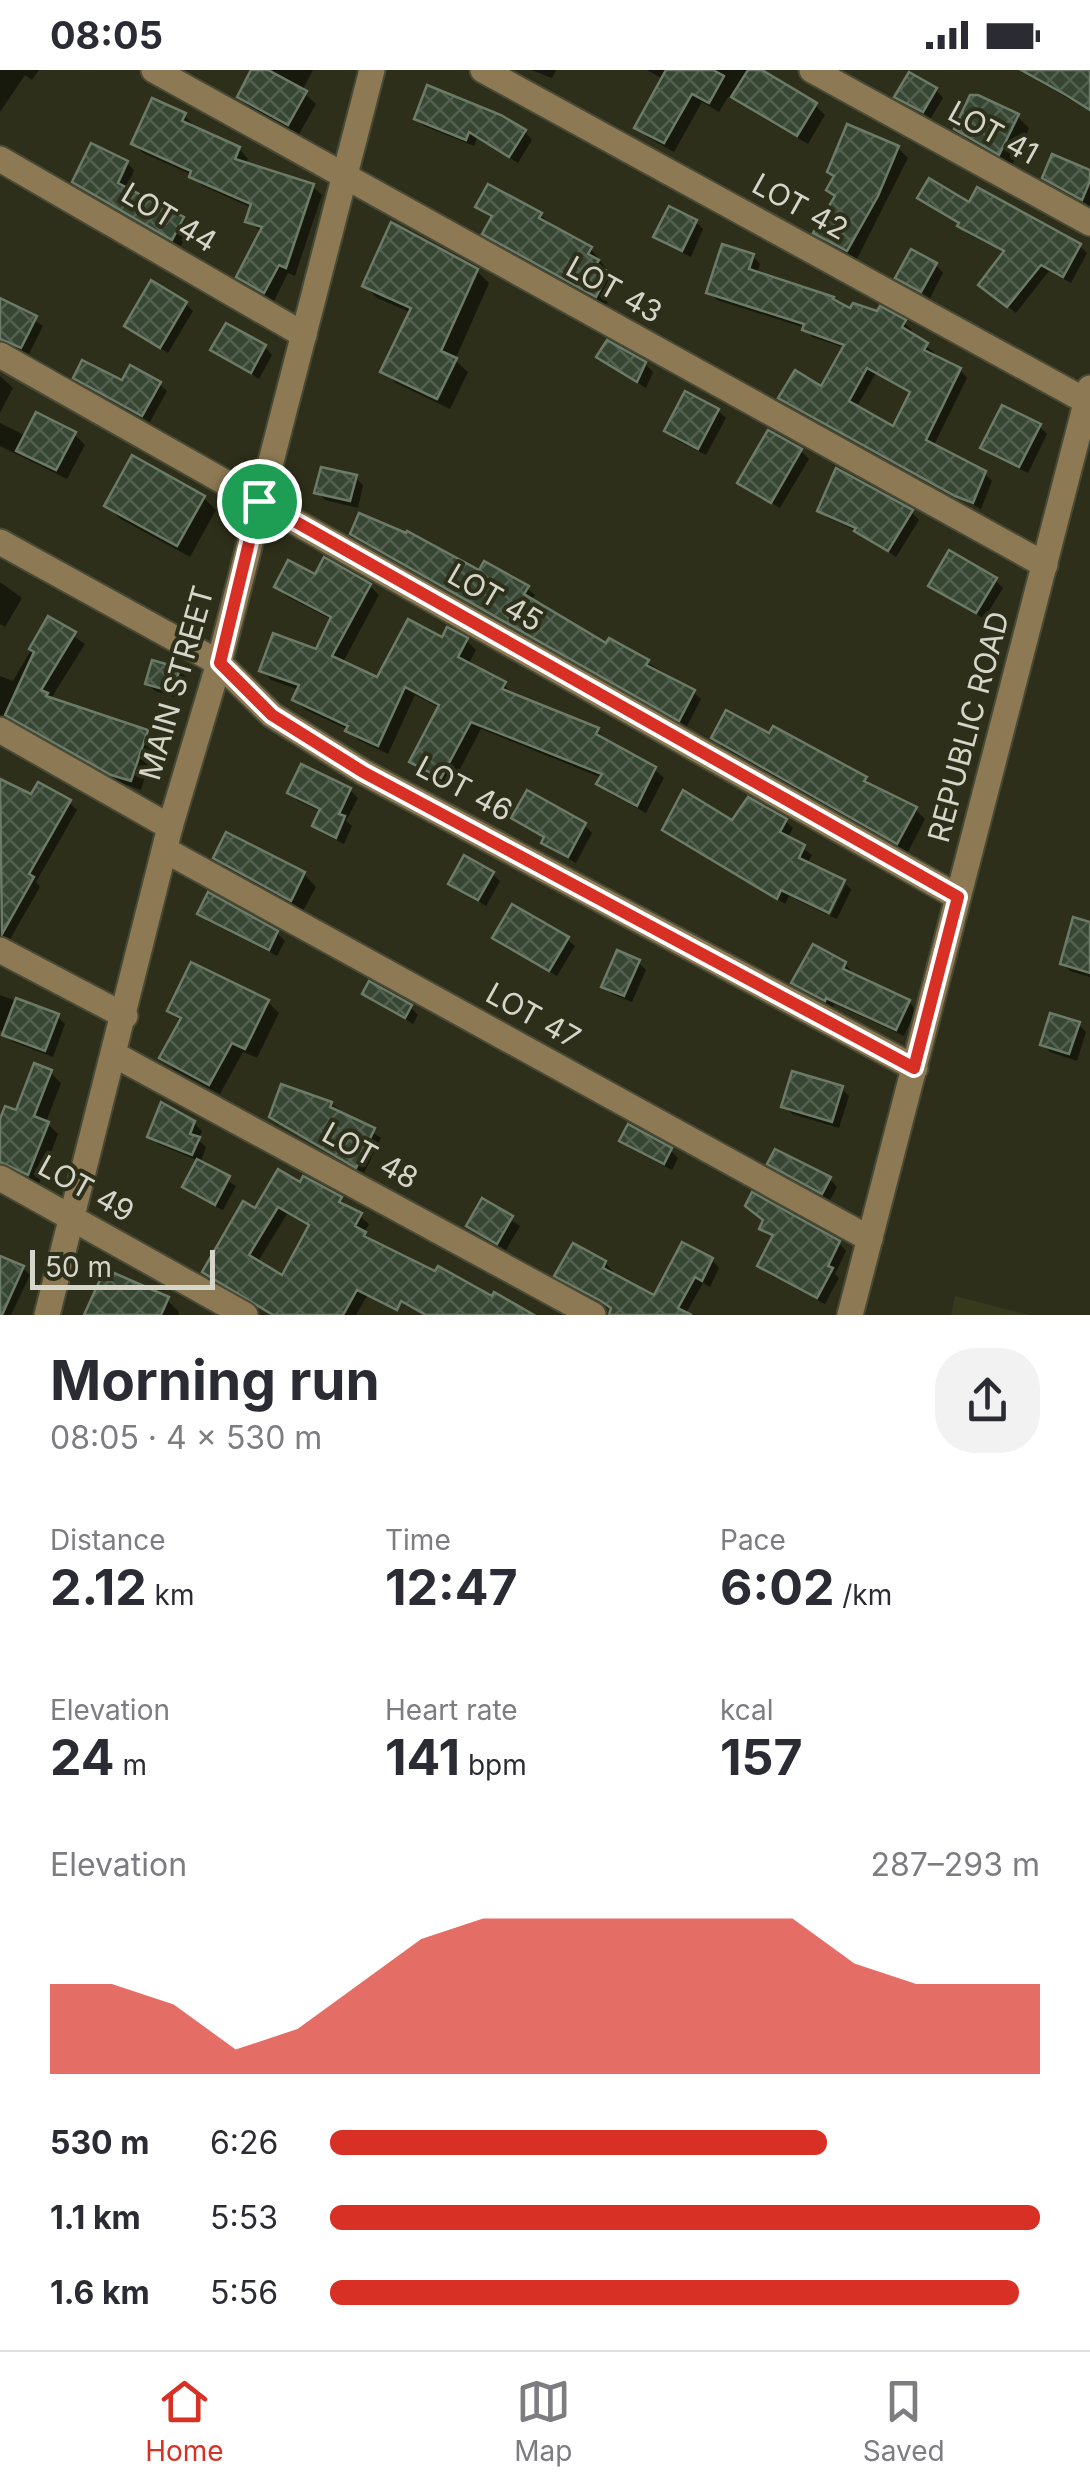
<!DOCTYPE html>
<meta charset="utf-8">
<style>
:root{--surface:#fff;--page:#f2f2f3;--text:#2b2b33;--muted:#7c7c81;--line:#e1e1e2;--accent:#d93025}
body{margin:0;font-family:Inter,sans-serif;background:var(--page);color:var(--text);height:100vh;display:flex;flex-direction:column;font-size:38px;white-space:nowrap}
*{box-sizing:border-box;margin:0}
p{font-size:32px;color:var(--muted)}
.icon{flex:none;width:55px;height:55px;fill:none;stroke:currentColor;stroke-width:2;stroke-linecap:round;stroke-linejoin:round}
.map{position:relative;height:1245px;overflow:hidden}
.drawer{display:flex;flex-direction:column;background:var(--surface);flex:1}
.drawer>*{flex:none}
.scale{position:absolute;left:30px;bottom:25px;width:185px;box-sizing:border-box;padding-left:10px;border:5px solid #d5d6c9;border-top:0;font-size:28px;line-height:35px;white-space:nowrap;color:#d5d6c9;-webkit-text-stroke:8px #2e2f1a;paint-order:stroke}
.pin{position:absolute;display:grid;place-items:center;width:85px;height:85px;color:#fff;margin:-42px;border:5px solid #fff;border-radius:50%;box-shadow:0 2px 10px #0007}
.round{display:grid;place-items:center;flex:none;width:105px;height:105px;border-radius:40px;background:var(--page)}
.overview{display:flex;align-items:center;justify-content:space-between;height:170px;padding:0 50px}
h1{font-size:55px;font-weight:700;line-height:75px}
.stats{display:grid;grid-template-columns:repeat(3,1fr);gap:15px;height:170px;padding:10px 50px}
.stats div{display:grid;align-content:center}
.stats b{font-size:50px;font-weight:700}
.stats small{font-size:28px;font-weight:400}
.stats p{font-size:28px}
.chart{height:280px;padding:20px 50px}
.chart p{display:flex;justify-content:space-between}
.chart svg{width:100%;height:180px;margin-top:10px;fill:var(--accent);opacity:.7}
ul{padding:0 50px;list-style:none;font-size:32px}
li{display:grid;grid-template-columns:160px 120px 1fr;align-items:center;height:75px}
li i{height:25px;border-radius:12px;background:var(--accent)}
.status{display:flex;justify-content:space-between;align-items:center;height:70px;padding:0 50px;background:var(--surface);direction:ltr}
.status svg{height:28px;fill:currentColor}
.dock{display:flex;justify-content:space-around;align-items:center;height:140px;border-top:2px solid var(--line);background:var(--surface);font-size:28px;color:var(--muted)}
.dock a{display:grid;justify-items:center;gap:5px}
.dock .on{color:var(--accent)}
.map>svg:first-child{display:block}
.built{fill:#383a1d}
.shadow{fill:#0007;fill-rule:evenodd}
.building{fill:url(#building-cross-hatch);stroke:#6b7b67;stroke-width:2.5;fill-rule:evenodd}
.lines{fill:none;stroke-linecap:round;stroke-linejoin:round}
.minor-casing{stroke:#494a36;stroke-width:29}
.minor{stroke:#8d7a54;stroke-width:25}
.route-casing{stroke:#fff;stroke-width:20}
.route{stroke:#d93025;stroke-width:12}
.labels{text-anchor:middle;stroke-width:8;stroke-linejoin:round;paint-order:stroke}
.street-label{font-size:30px;fill:#d5d6c9;stroke:#2e2f1a}
</style>
<div class="status"><b>08:05</b><svg viewBox="0 0 49 12"><path d="M0 12V9h3v3zM5 12V6h3v6zM10 12V3h3v9zM15 12V0h3v12zM26 1h20v11H26zM47 4h2v5h-2z"/></svg></div>
<div class="map">
<svg width="1090" height="1245" viewBox="0 0 1090 1245">
<defs>
<pattern id="building-cross-hatch" width="8" height="8" patternUnits="userSpaceOnUse" patternTransform="scale(2.5)"><rect width="8" height="8" fill="#374533"/><path d="M0 0l8 8M0 8l8-8" fill="none" stroke="#535f4f"/></pattern>
</defs>
<rect width="100%" height="100%" fill="#2e2f1a"/>
<path class="built" d="M955 1226 1029 1245H951Z"/>
<g class="shadow">
<path d="M0 0H39L32 10 25 5 0 42Z"/>
<path d="M254 0H313L302 21 316 34 299 64 250 37 240 26Z"/>
<path d="M531 0H556L552 8Z"/>
<path d="M647 0H757L815 35 825 45 808 74 728 27 719 42 702 32 674 82 647 67 637 57 663 9Z"/>
<path d="M1018 0H1084L1090 4V41Z"/>
<path d="M936 20 943 28 931 48 897 26Z"/>
<path d="M184 45 193 55 192 58 239 79 248 89 245 95 312 116 322 125 295 206 288 203 274 231 239 207 262 162 248 151 252 138 201 115 192 105 143 83 134 74Z"/>
<path d="M1017 46 1029 58 1012 95 969 71 957 59Z"/>
<path d="M416 49 525 62 532 70 518 93 477 68 474 76 424 56Z"/>
<path d="M849 58 898 78 908 88 857 189 826 172 816 162 836 128 829 120 836 108 830 102Z"/>
<path d="M127 93 134 100 126 120 183 150 190 157 181 176 83 119 75 112Z"/>
<path d="M1090 103V136L1045 108Z"/>
<path d="M920 128 970 136 1080 176 1087 183 1071 213 1049 201 1016 243 989 222 1006 183 968 164 960 155Z"/>
<path d="M478 137 541 145 551 155 591 179 618 214 606 235 495 173 485 163 493 149Z"/>
<path d="M696 152 703 159 691 187 664 174 656 166Z"/>
<path d="M753 186 760 194 757 204 833 229 840 236 904 253 912 260 909 265 934 282 932 286 960 300 967 308 933 377 984 403 992 411 981 439 788 335 781 328 822 320 845 278 812 267 805 258 717 230 709 222ZM876 303 912 324 894 360 856 338Z"/>
<path d="M936 195 943 203 930 228 898 207Z"/>
<path d="M477 201 489 213 455 290 468 302 450 339 396 313 383 301 412 243 377 228 365 216Z"/>
<path d="M0 228 43 256 29 284 0 269Z"/>
<path d="M186 234 193 241 168 283 127 256Z"/>
<path d="M265 277 272 285 259 309 213 280Z"/>
<path d="M599 287 645 294 653 302 646 318Z"/>
<path d="M0 306 13 318 0 343Z"/>
<path d="M76 307 159 314 167 321 150 352 84 315Z"/>
<path d="M718 341 726 348 706 385 674 369 667 361Z"/>
<path d="M0 353 26 366 74 364 85 375 67 409 0 376Z"/>
<path d="M1040 357 1047 364 1028 403 991 385 984 378Z"/>
<path d="M801 381 809 389 780 438 740 413Z"/>
<path d="M355 407 363 415 358 438 325 430 317 422Z"/>
<path d="M204 428 216 440 190 487 119 448 107 435Z"/>
<path d="M820 441 911 442 919 450 896 487 857 461 828 448Z"/>
<path d="M353 464 527 518 535 525 531 531 607 576 647 592 693 622 701 629 687 656 360 471Z"/>
<path d="M316 508 370 516 379 525 342 594 378 611 443 570H466L476 580 468 595 504 614 512 625 597 661 606 670 654 699 664 708 646 743 609 723 600 713 602 708 481 659 451 716 422 701 412 691 440 638 415 625 388 684 358 670 349 660 304 639 295 630 299 620 271 610 262 600 317 582 332 550 286 526 277 516Z"/>
<path d="M995 510 1003 518 984 549 931 515Z"/>
<path d="M0 512 22 528 5 557 0 554Z"/>
<path d="M49 549 85 574 50 630 146 662 156 672 141 720 124 714 21 655 0 648V606L13 611Z"/>
<path d="M179 600 187 608 180 629 155 621 147 613Z"/>
<path d="M714 668 865 709 875 719 915 739 925 749 908 782 723 678Z"/>
<path d="M0 712 32 727 69 732 77 740 36 812 40 817 9 871 0 869V797L20 762 0 752Z"/>
<path d="M350 720 358 728 346 751 352 756 344 774 322 763 315 756 322 742 298 731 290 723Z"/>
<path d="M514 748 584 755 592 763 576 793 552 780 544 772 546 769Z"/>
<path d="M785 751 793 758 788 767 812 785 807 794 842 812 826 844 789 826 785 834 665 760Z"/>
<path d="M228 765 304 804 316 817 303 841 228 800 216 787Z"/>
<path d="M492 804 500 811 486 836 451 814Z"/>
<path d="M846 814 851 820 837 849 830 846Z"/>
<path d="M200 844 277 863 285 871 277 886 208 851Z"/>
<path d="M1090 854V907L1070 901 1063 893Z"/>
<path d="M495 868 567 869 575 876 557 906Z"/>
<path d="M638 892 646 900 632 932 612 924 604 916Z"/>
<path d="M845 894 852 902 851 905 909 932 916 940 904 966 834 934 833 937 794 913Z"/>
<path d="M365 923 410 937 418 945 413 954Z"/>
<path d="M0 925 57 946 65 954 53 987 13 972 0 960Z"/>
<path d="M268 932 279 943 257 988 243 982 220 1024 173 999 162 988 181 952 170 941Z"/>
<path d="M1078 954 1086 962 1077 991 1050 982 1043 974Z"/>
<path d="M51 1003 61 1013 46 1052 58 1064 39 1114 20 1103H0V1056L18 1043Z"/>
<path d="M841 1018 849 1026 839 1058 792 1044 784 1036Z"/>
<path d="M331 1034 381 1068 364 1103 280 1054 272 1046Z"/>
<path d="M194 1053 202 1061 198 1070 206 1077 200 1094 236 1116 223 1140 193 1125 185 1117 199 1091 158 1074 150 1066Z"/>
<path d="M622 1071 670 1080 678 1088 672 1100 629 1078Z"/>
<path d="M770 1093 830 1109 837 1117 830 1130 778 1101Z"/>
<path d="M301 1116 340 1129 369 1154 364 1163 390 1186 356 1245H273L213 1210 205 1202 256 1142ZM287 1144 310 1157 284 1209 257 1193Z"/>
<path d="M483 1132 520 1156 506 1180 469 1156Z"/>
<path d="M762 1158 839 1173 846 1181 835 1204 839 1208 825 1234 767 1203 760 1196 774 1168Z"/>
<path d="M0 1189 23 1198 30 1205 11 1245H0Z"/>
<path d="M712 1190 719 1198 710 1217 703 1213 685 1245H615L612 1238 565 1213 558 1205 605 1193 613 1201 610 1205 655 1229Z"/>
<path d="M167 1230 179 1242 178 1245H87Z"/>
</g>
<g class="building">
<path d="M251 0H268L307 21 288 55 237 27Z"/>
<path d="M666 0H713L724 6 709 33 692 24 664 73 634 58Z"/>
<path d="M748 0H762L817 33 797 66 731 27Z"/>
<path d="M1021 0H1090V40L1066 25Z"/>
<path d="M909 2 937 18 923 42 894 27Z"/>
<path d="M427 15 501 45 526 60 509 87 469 62 466 70 414 49Z"/>
<path d="M970 25H978L1019 44 999 85 954 59Z"/>
<path d="M152 28 186 43 182 51 240 77 235 89 314 114 286 198 279 195 264 223 236 207 262 157 245 152 251 134 189 107 191 101 131 74Z"/>
<path d="M847 54 899 76 878 126 847 181 813 163 835 126 826 120 834 106 827 102Z"/>
<path d="M91 73 128 91 118 113 184 147 172 170 72 112Z"/>
<path d="M1052 84 1090 100V111L1082 130 1042 108Z"/>
<path d="M929 108 969 132 977 117 1081 174 1063 207 1041 195 1007 237 978 215 1004 181 957 156 959 153 917 128Z"/>
<path d="M488 114 542 143 539 148 592 177 588 184 599 190 596 195 609 202 596 227 482 164 492 146 475 137Z"/>
<path d="M669 136 697 150 682 181 653 167Z"/>
<path d="M391 152 478 199 441 281 457 288 437 329 380 302 411 238 362 216Z"/>
<path d="M722 174 754 184 749 199 834 227 833 229 850 238 853 233 877 241 880 236 906 250 902 257 928 273 924 280 961 298 926 370 986 401 973 433 955 426 778 328 795 300 821 316 844 275 802 260 804 254 706 223ZM867 298 910 322 893 356 849 331Z"/>
<path d="M911 179 937 193 921 222 895 208Z"/>
<path d="M151 210 187 232 160 278 124 256Z"/>
<path d="M0 228 37 246 21 278 0 269Z"/>
<path d="M226 253 266 275 251 303 210 280Z"/>
<path d="M607 270 646 292 637 312 596 287Z"/>
<path d="M82 290 122 310 130 295 161 312 142 346 73 308Z"/>
<path d="M685 321 719 339 698 379 664 361Z"/>
<path d="M1002 335 1041 354 1019 397 980 378Z"/>
<path d="M36 342 76 362 56 400 16 381Z"/>
<path d="M768 360 802 379 771 433 737 413Z"/>
<path d="M132 385 205 426 177 476 104 436Z"/>
<path d="M321 397 357 405 350 431 314 423Z"/>
<path d="M836 398 913 440 888 481 854 461 856 458 817 441Z"/>
<path d="M359 443 406 463 407 461 479 500 484 491 529 516 524 524 606 573 609 568 649 590 646 595 695 620 679 651 350 464Z"/>
<path d="M949 480 997 508 976 543 928 516Z"/>
<path d="M324 487 371 514 332 586 377 607 408 549 442 567 447 557 468 568 458 587 506 612 502 619 599 658 596 664 656 697 637 736 596 714 602 704 471 652 441 708 409 692 439 635 405 617 378 676 345 661 348 656 292 630 299 615 259 601 273 563 316 579 331 547 274 517 288 490 315 504Z"/>
<path d="M48 546 76 562 41 620 48 623 46 626 148 660 131 711 111 705 5 645 34 582 29 579Z"/>
<path d="M152 590 180 598 173 622 145 614Z"/>
<path d="M726 640 769 663 773 656 867 707 864 711 917 737 897 774 711 668Z"/>
<path d="M301 694 351 718 339 744 345 746 336 768 312 756 320 739 287 723Z"/>
<path d="M0 709 31 724 38 712 71 730 29 804 34 807 2 864Z"/>
<path d="M527 720 586 753 568 787 541 773 544 767 511 748Z"/>
<path d="M683 720 732 750 748 727 787 749 780 762 805 775 799 788 845 810 829 843 781 820 777 829 662 760Z"/>
<path d="M226 762 305 802 291 831 213 788Z"/>
<path d="M464 785 494 802 478 830 448 814Z"/>
<path d="M208 822 278 861 269 880 197 844Z"/>
<path d="M512 834 569 867 549 901 492 868Z"/>
<path d="M1073 847 1090 852V903L1060 894Z"/>
<path d="M813 874 846 892 843 899 910 930 896 960 826 928 825 931 791 913Z"/>
<path d="M617 880 640 890 624 926 601 917Z"/>
<path d="M191 892 269 930 245 979 232 973 209 1015 159 988 181 948 167 941Z"/>
<path d="M369 911 412 935 405 948 362 924Z"/>
<path d="M16 928 59 944 45 981 2 965Z"/>
<path d="M1050 943 1080 952 1069 984 1040 975Z"/>
<path d="M34 993 52 1000 34 1046 49 1052 28 1105 0 1092V1049L5 1036 16 1040Z"/>
<path d="M792 1001 843 1016 832 1052 781 1037Z"/>
<path d="M281 1014 332 1032 330 1037 375 1058 356 1098 269 1047Z"/>
<path d="M161 1032 195 1051 190 1064 200 1067 192 1085 147 1067Z"/>
<path d="M628 1054 672 1078 664 1094 619 1071Z"/>
<path d="M775 1079 831 1107 822 1124 767 1094Z"/>
<path d="M197 1089 230 1106 215 1135 182 1117Z"/>
<path d="M278 1099 300 1112 303 1106 342 1127 339 1132 362 1143 355 1156 366 1162 364 1166 435 1201 438 1196 492 1226 494 1222 534 1245H426L401 1231 397 1240 357 1220 343 1245H273L202 1202 243 1131 255 1138ZM278 1137 309 1155 282 1205 249 1185Z"/>
<path d="M752 1122 840 1171 828 1196 833 1198 817 1228 757 1196 773 1165 759 1159 763 1150 745 1136Z"/>
<path d="M482 1128 513 1146 497 1174 466 1156Z"/>
<path d="M682 1172 713 1188 702 1211 695 1207 678 1238 692 1245H609L611 1238 601 1231 554 1206 573 1173 606 1191 603 1198 654 1225Z"/>
<path d="M0 1186 24 1196 2 1245H0Z"/>
<path d="M105 1199 169 1227 161 1245H84Z"/>
</g>
<g class="lines">
<g class="minor-casing">
<g id="minor">
<path d="M154 0 1045 495"/>
<path d="M483 0 1086 331"/>
<path d="M812 0 1090 153"/>
<path d="M0 89 304 265"/>
<path d="M0 285 958 827"/>
<path d="M0 472 219 593 272 645 363 702 915 998"/>
<path d="M0 660 170 757"/>
<path d="M165 780 870 1169"/>
<path d="M0 880 125 946"/>
<path d="M115 985 593 1245"/>
<path d="M0 1108 245 1245"/>
<path d="M47 1245 170 757 219 593 372 0"/>
<path d="M850 1245 1090 318"/>
</g>
</g>
<use href="#minor" class="minor"/>
</g>
<g class="lines">
<g class="route-casing">
<path id="route" d="M259 431 958 827 914 998 363 702 272 645 220 593Z"/>
</g>
<use href="#route" class="route"/>
</g>
<g class="labels">
<g class="street-label">
<text transform="translate(993 63) rotate(29)" y="10">LOT 41</text>
<text transform="translate(800 137) rotate(29)" y="10">LOT 42</text>
<text transform="translate(169 148) rotate(31)" y="10">LOT 44</text>
<text transform="translate(614 220) rotate(29)" y="10">LOT 43</text>
<text transform="translate(495 528) rotate(30)" y="10">LOT 45</text>
<text transform="translate(177 613) rotate(-74)" y="10">MAIN STREET</text>
<text transform="translate(969 657) rotate(-75)" y="10">REPUBLIC ROAD</text>
<text transform="translate(464 719) rotate(28)" y="10">LOT 46</text>
<text transform="translate(533 946) rotate(29)" y="10">LOT 47</text>
<text transform="translate(370 1086) rotate(29)" y="10">LOT 48</text>
<text transform="translate(86 1119) rotate(29)" y="10">LOT 49</text>
</g>
</g>
</svg>
<div class="scale">50 m</div>
<div class="pin" style="left:259px;top:431px;background:#1e9e55"><svg class="icon" aria-label="arrive" viewBox="0 0 24 24"><path d="M6 21V4h12l-3 4 3 4H6"/></svg></div>
</div>
<section class="drawer">
<div class="overview"><div><h1>Morning run</h1><p>08:05 · 4 × 530 m</p></div><a class="round"><svg class="icon" aria-label="share" viewBox="0 0 24 24"><path d="M12 15V3M7 8l5-5 5 5M5 13v7h14v-7"/></svg></a></div>
<div class="stats">
<div><p>Distance</p><b>2.12<small> km</small></b></div>
<div><p>Time</p><b>12:47</b></div>
<div><p>Pace</p><b>6:02<small> /km</small></b></div>
</div>
<div class="stats">
<div><p>Elevation</p><b>24<small> m</small></b></div>
<div><p>Heart rate</p><b>141<small> bpm</small></b></div>
<div><p>kcal</p><b>157</b></div>
</div>
<div class="chart"><p><span>Elevation</span>287–293 m</p>
<svg viewBox="0 0 160 44" preserveAspectRatio="none"><path d="M0 44V22L10 22L20 27L30 38L40 33L50 22L60 11L70 6L80 6L90 6L100 6L110 6L120 6L130 17L140 22L150 22L160 22V44z"/></svg>
</div>
<ul>
<li><b>530 m</b>6:26<i style="width:70%"></i></li>
<li><b>1.1 km</b>5:53<i style="width:100%"></i></li>
<li><b>1.6 km</b>5:56<i style="width:97%"></i></li>
</ul>
</section>
<nav class="dock">
<a class="on"><svg class="icon" aria-label="home" viewBox="0 0 24 24"><path d="M3 11l9-7 9 7M6 9v11h12V9"/></svg>Home</a>
<a><svg class="icon" aria-label="map" viewBox="0 0 24 24"><path d="M3 6l6-2 6 2 6-2v14l-6 2-6-2-6 2zM9 4v14M15 6v14"/></svg>Map</a>
<a><svg class="icon" aria-label="saved" viewBox="0 0 24 24"><path d="M7 4h10v16l-5-4-5 4z"/></svg>Saved</a>
</nav>
